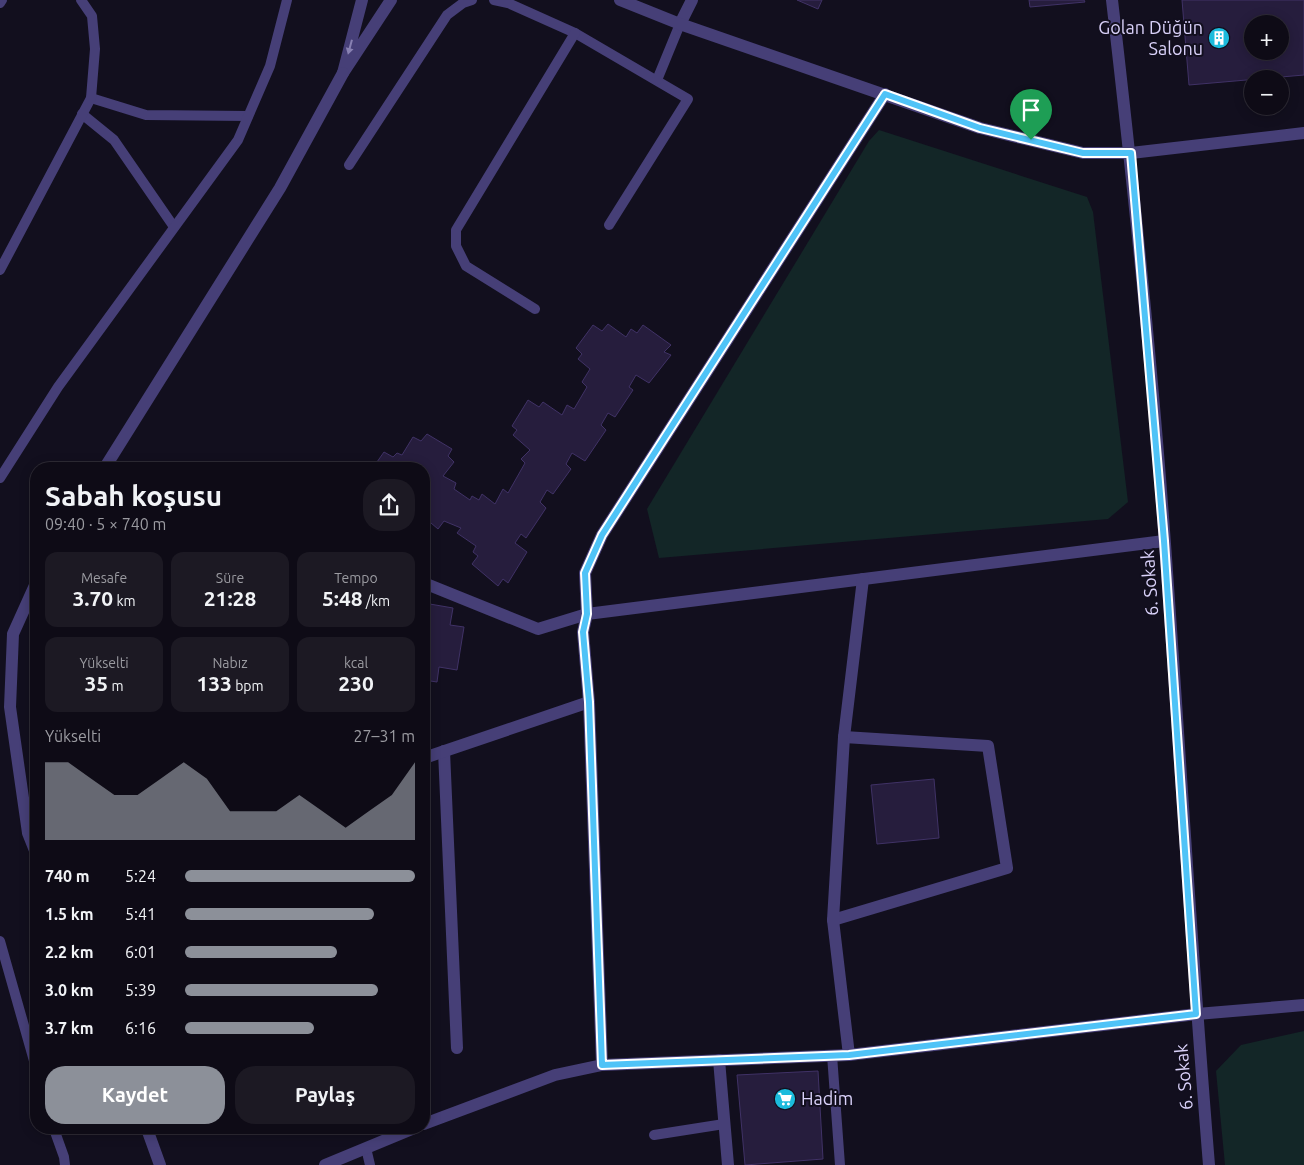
<!DOCTYPE html>
<html lang="tr">
<meta charset="utf-8">
<style>
:root{--surface:#0e0b16;--page:#1c1923;--text:#f1f3f6;--muted:#9b9ba1;--line:#2e2b35;--accent:#8c9099}
body{margin:0;font-family:Ubuntu,sans-serif;background:var(--page);color:var(--text);height:100vh;display:flex;flex-direction:column;font-size:19px;white-space:nowrap}
*{box-sizing:border-box;margin:0}
p{font-size:16px;color:var(--muted)}
.icon{flex:none;width:28px;height:28px;fill:none;stroke:currentColor;stroke-width:2;stroke-linecap:round;stroke-linejoin:round}
.map{position:relative;flex:1;overflow:hidden}
.side{position:absolute;left:30px;top:462px;width:400px;height:672px;display:flex;flex-direction:column;background:var(--surface);border-radius:20px;box-shadow:0 2px 12px #0003,0 0 0 1px var(--line)}
.side>*{flex:none}
.tools{position:absolute;left:1244px;top:15px;display:grid;gap:10px}
.tools a{display:grid;place-items:center;width:45px;height:45px;border-radius:50%;background:var(--surface);box-shadow:0 2px 12px #0003,0 0 0 1px var(--line);font-size:25px}
.pin{position:absolute;display:grid;place-items:center;width:42px;height:42px;color:#fff;margin:-51px -21px;border-radius:50% 50% 50% 0;rotate:-45deg;box-shadow:0 0 5px #0007}
.pin .icon{rotate:45deg}
.round{display:grid;place-items:center;flex:none;width:52px;height:52px;border-radius:20px;background:var(--page)}
.overview{display:flex;align-items:center;justify-content:space-between;height:85px;padding:0 15px}
h1{font-size:28px;font-weight:700;line-height:38px}
.metrics{display:grid;grid-template-columns:repeat(3,1fr);gap:8px;height:85px;padding:5px 15px}
.metrics div{display:grid;align-content:center;border-radius:12px;background:var(--page);text-align:center}
.metrics b{font-size:21px;font-weight:700}
.metrics small{font-size:14px;font-weight:400}
.metrics p{font-size:14px}
.chart{height:140px;padding:10px 15px}
.chart p{display:flex;justify-content:space-between}
.chart svg{width:100%;height:90px;margin-top:5px;fill:var(--accent);opacity:.7}
.button{display:flex;gap:10px;margin-top:auto;padding:10px 15px}
.button a{flex:1;height:58px;border-radius:20px;background:var(--accent);color:#fff;font-size:20px;font-weight:700;line-height:58px;text-align:center}
.button a+a{background:var(--page);color:var(--text)}
ul{padding:0 15px;list-style:none;font-size:16px}
li{display:grid;grid-template-columns:80px 60px 1fr;align-items:center;height:38px}
li i{height:12px;border-radius:6px;background:var(--accent)}
.map>svg:first-child{display:block}
.green{fill:#132627}
.building{fill:#261d3d;stroke:#403266;fill-rule:evenodd}
.lines{fill:none;stroke-linecap:round;stroke-linejoin:round}
.service{stroke:#463f77;stroke-width:10}
.minor{stroke:#463f77;stroke-width:12}
.tertiary{stroke:#463f77;stroke-width:12}
.oneway{fill:#8881b2}
.route-casing{stroke:#fff;stroke-width:10}
.route{stroke:#4fc3f7;stroke-width:6}
.labels{text-anchor:middle;stroke-width:4;stroke-linejoin:round;paint-order:stroke}
.poi-label{font-size:18px;fill:#d9d1f9;stroke:#120f1e;text-anchor:end}
.street-label{font-size:18px;fill:#d9d1f9;stroke:#120f1e}
</style>
<div class="map">
<svg width="1304" height="1165" viewBox="0 0 1304 1165">
<rect width="100%" height="100%" fill="#120f1e"/>
<g class="green">
<path d="M879 130 1087 197 1093 212 1128 502 1108 519 659 558 647 509 869 141Z"/>
<path d="M1304 1031V1165H1225L1216 1071 1241 1045Z"/>
</g>
<g class="building">
<path d="M797 0H822L818 9Z"/>
<path d="M1029 0H1084L1085 2 1030 7Z"/>
<path d="M1182 0H1304V75L1189 85ZM1252 24H1280V51H1252Z"/>
<path d="M608 324 626 337 631 329 637 333 643 325 671 345 664 352 671 355 649 383 636 375 629 387 633 390 615 417 608 413 601 425 606 430 585 461 572 453 566 464 571 469 553 494 547 490 540 502 546 508 526 538 521 534 515 543 527 552 508 583 503 579 498 586 472 564 478 556 473 552 476 546 457 533 461 528 444 521 438 529 424 517V469H372L384 452 393 457 397 453 402 455 413 437 421 441 427 434 452 449 448 456 454 462 443 476 456 483 454 489 470 500 472 496 479 500 482 494 495 504 503 489 508 493 525 463 521 459 530 450 513 435 517 430 512 426 528 400 539 407 543 402 562 415 567 405 574 409 587 387 582 382 590 369 578 359 582 354 576 348 593 325 602 331Z"/>
<path d="M424 603 453 608 450 625 464 627 457 670 439 667 437 682 424 680Z"/>
<path d="M934 779 939 838 877 844 871 785Z"/>
<path d="M818 1071 823 1159 745 1165 737 1075Z"/>
</g>
<g class="lines">
<g class="service">
<path d="M494 0 508 3 575 33 688 99 609 225"/>
<path d="M0 3 2 0"/>
<path d="M657 80 680 24"/>
<path d="M91 98 146 115 248 116"/>
<path d="M82 114 114 140 174 227"/>
<path d="M349 165 447 15 463 3 472 0"/>
<path d="M0 270 91 98 95 49 92 16 81 0"/>
<path d="M535 309 466 266 456 246V230L575 33"/>
<path d="M0 478 58 387 238 140 270 66 287 0"/>
<path d="M0 941 36 1068"/>
<path d="M832 1055 840 1165"/>
<path d="M54 1129 64 1157 65 1165"/>
<path d="M654 1135 724 1124"/>
<path d="M366 1148 370 1165"/>
</g>
<g class="minor">
<path d="M1112 0C1133 181 1152 362 1165 544 1180 751 1192 958 1209 1165"/>
<path d="M680 24 692 0"/>
<path d="M424 583 538 629 587 614 1164 541"/>
<path d="M444 751 457 1048"/>
<path d="M424 758 589 702"/>
<path d="M833 920 1007 868 988 746 844 737"/>
<path d="M849 1055 833 920 844 737 863 579"/>
<path d="M719 1060 728 1165"/>
<path d="M602 1065 589 702 583 632 587 614 585 573 602 535 885 94"/>
<path d="M424 1124 555 1075 602 1065 849 1055 1197 1014 1304 1005"/>
<path d="M325 1165 412 1129"/>
</g>
<g class="tertiary">
<path d="M362 0 343 73 391 0"/>
<path d="M620 0 680 24 980 128 1083 153H1131L1304 133"/>
<path d="M104 469 280 188 343 73"/>
<path d="M36 583 13 634 10 707 28 833 36 853"/>
<path d="M147 1129 160 1165"/>
</g>
</g>
<defs><path id="oneway-solid" d="M-6-.8H1V-3.2L6.5 0L1 3.2V.8H-6Z" transform="scale(1.25)"/></defs>
<use class="oneway" href="#oneway-solid" transform="translate(350 47) rotate(105)"/>
<g class="lines">
<g class="route-casing">
<path id="route" d="M885 94 980 128 1083 153H1131L1164 541 1196 1014 849 1055 602 1065 589 702 583 632 587 614 585 573 602 535Z"/>
</g>
<use href="#route" class="route"/>
</g>
<defs>
<g id="building-disc" transform="scale(1.125)"><circle r="9.5" fill="#1bbbdc" stroke="#120f1e"/><path d="M-4-6H4V6H1V3H-1V6H-4ZM-2.5-4.3h1.7v1.8h-1.7ZM.8-4.3h1.7v1.8H.8ZM-2.5-1h1.7V.8h-1.7ZM.8-1h1.7V.8H.8Z" fill="#fff"/></g>
<g id="supermarket-disc" transform="scale(1.125)"><circle r="9.5" fill="#1bbbdc" stroke="#120f1e"/><path d="M-6-5.5h2.5l.6 2H6L4.5 2H-2.5L-4.4-4H-6ZM-1.5 3.2a1.3 1.3 0 1 0 .1 0ZM3 3.2a1.3 1.3 0 1 0 .1 0Z" fill="#fff"/></g>
</defs>
<g fill-rule="evenodd">
<use href="#building-disc" x="1219" y="38"/>
<use href="#supermarket-disc" x="785" y="1099"/>
</g>
<g class="labels">
<g class="poi-label">
<text x="1203" y="34">Golan Düğün<tspan x="1203" dy="21">Salonu</tspan></text>
<text x="801" y="1105" text-anchor="start">Hadim</text>
</g>
<g class="street-label">
<text transform="translate(1150 583) rotate(-94)" y="6">6. Sokak</text>
<text transform="translate(1184 1077) rotate(-95)" y="6">6. Sokak</text>
</g>
</g>
</svg>
<div class="tools">
<a>+</a>
<a>−</a>
</div>
<div class="pin" style="left:1031px;top:140px;background:#1e9e55"><svg class="icon" aria-label="arrive" viewBox="0 0 24 24"><path d="M6 21V4h12l-3 4 3 4H6"/></svg></div>
<section class="side">
<div class="overview"><div><h1>Sabah koşusu</h1><p>09:40 · 5 × 740 m</p></div><a class="round"><svg class="icon" aria-label="share" viewBox="0 0 24 24"><path d="M12 15V3M7 8l5-5 5 5M5 13v7h14v-7"/></svg></a></div>
<div class="metrics">
<div><p>Mesafe</p><b>3.70<small> km</small></b></div>
<div><p>Süre</p><b>21:28</b></div>
<div><p>Tempo</p><b>5:48<small> /km</small></b></div>
</div>
<div class="metrics">
<div><p>Yükselti</p><b>35<small> m</small></b></div>
<div><p>Nabız</p><b>133<small> bpm</small></b></div>
<div><p>kcal</p><b>230</b></div>
</div>
<div class="chart"><p><span>Yükselti</span>27–31 m</p>
<svg viewBox="0 0 160 44" preserveAspectRatio="none"><path d="M0 44V6L10 6L20 14L30 22L40 22L50 14L60 6L70 14L80 30L90 30L100 30L110 22L120 30L130 38L140 30L150 22L160 6V44z"/></svg>
</div>
<ul>
<li><b>740 m</b>5:24<i style="width:100%"></i></li>
<li><b>1.5 km</b>5:41<i style="width:82%"></i></li>
<li><b>2.2 km</b>6:01<i style="width:66%"></i></li>
<li><b>3.0 km</b>5:39<i style="width:84%"></i></li>
<li><b>3.7 km</b>6:16<i style="width:56%"></i></li>
</ul>
<div class="button"><a>Kaydet</a><a>Paylaş</a></div>
</section>
</div>
